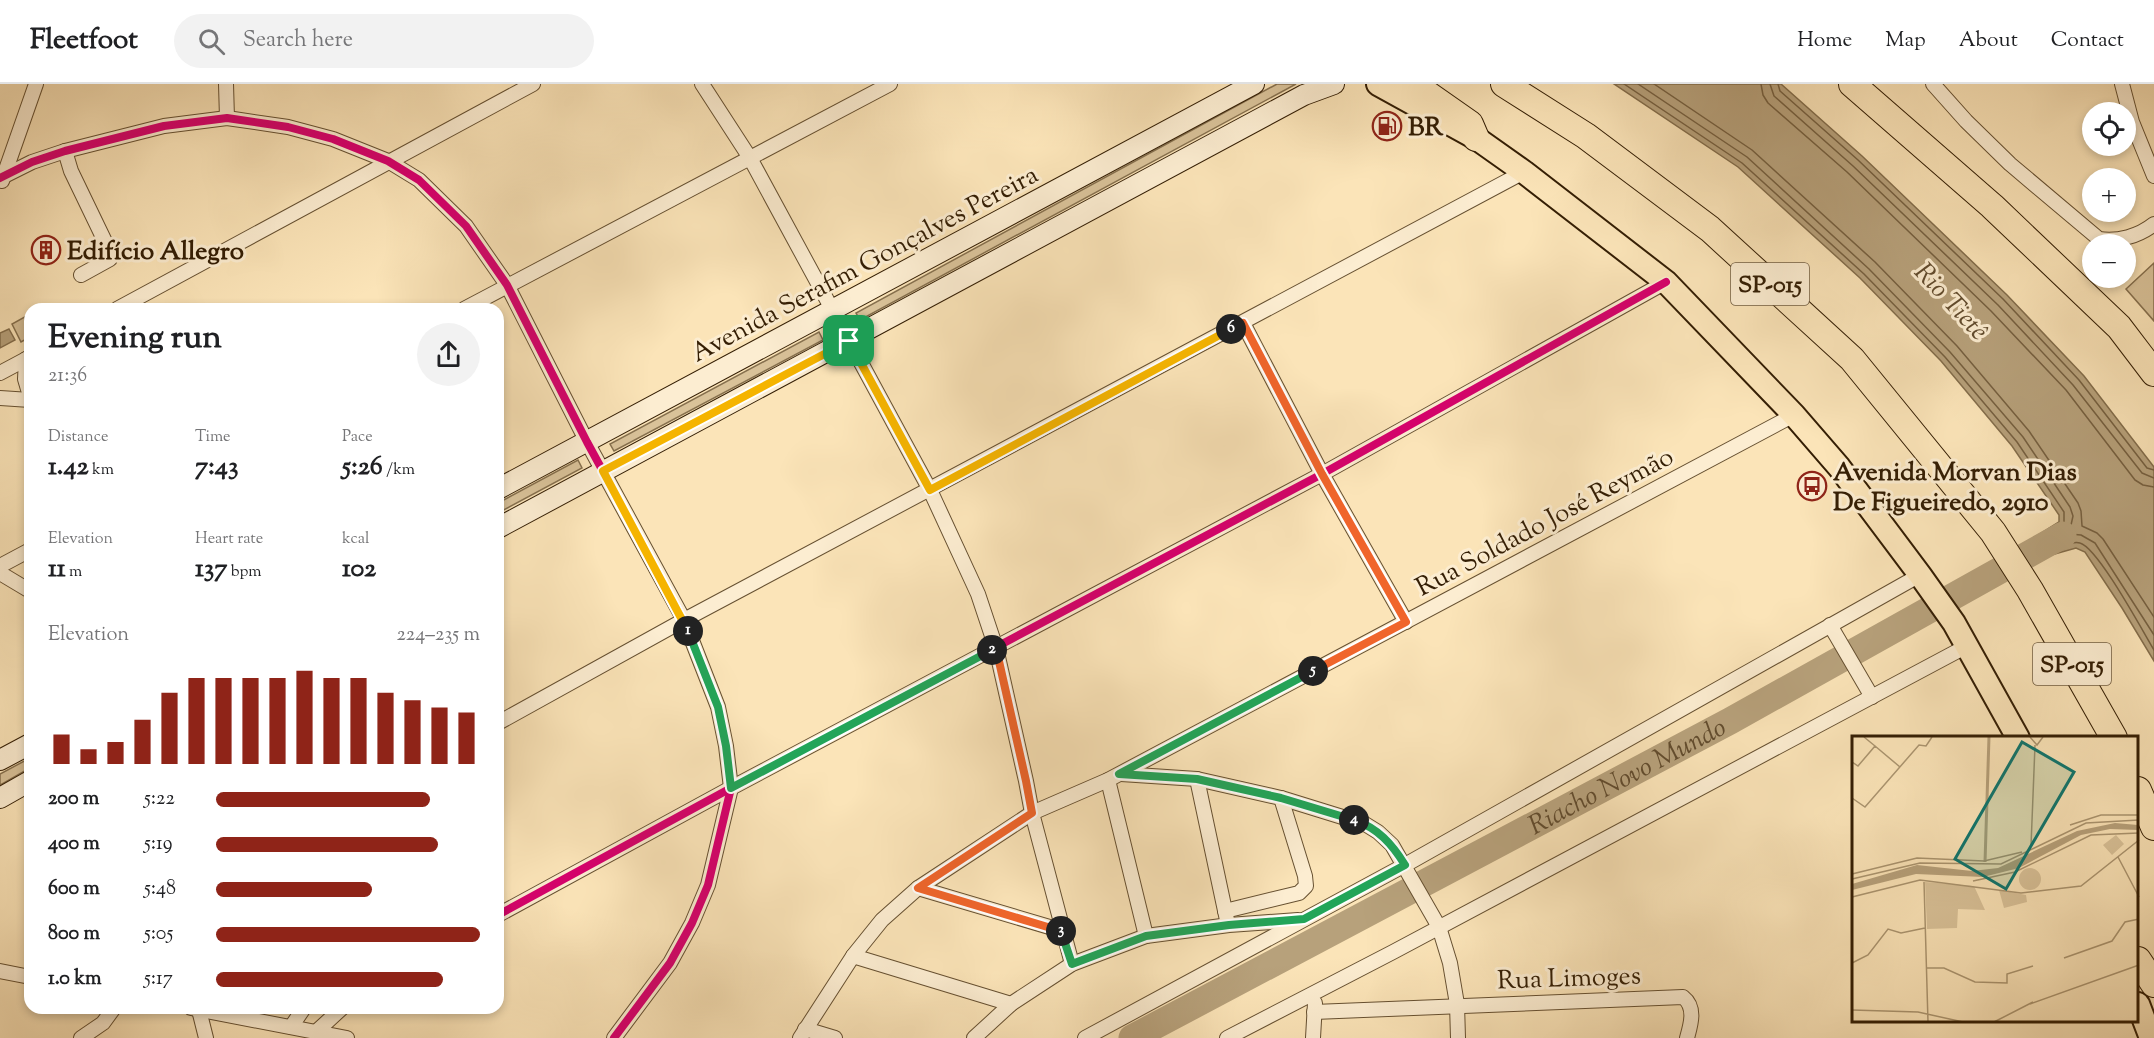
<!DOCTYPE html>
<meta charset="utf-8">
<style>
:root{--surface:#fff;--page:#f2f2f2;--text:#202124;--muted:#757577;--line:#e0e0e0;--accent:#8f2418}
body{margin:0;font-family:"Sorts Mill Goudy",serif;background:var(--page);color:var(--text);height:100vh;display:flex;flex-direction:column;font-size:22px;white-space:nowrap}
*{box-sizing:border-box;margin:0}
p{font-size:20px;color:var(--muted)}
.icon{flex:none;width:33px;height:33px;fill:none;stroke:currentColor;stroke-width:2;stroke-linecap:round;stroke-linejoin:round}
.map{position:relative;flex:1;overflow:hidden}
.sheet{position:absolute;left:24px;top:219px;width:480px;height:711px;display:flex;flex-direction:column;background:var(--surface);border-radius:18px;box-shadow:0 3px 9px #0003}
.sheet>*{flex:none}
.buttons{position:absolute;left:2082px;top:18px;display:grid;gap:12px}
.buttons a{display:grid;place-items:center;width:54px;height:54px;border-radius:50%;background:var(--surface);box-shadow:0 3px 9px #0003;font-size:30px}
.pin{position:absolute;display:grid;place-items:center;width:51px;height:51px;color:#fff;margin:-26px;border-radius:12px;box-shadow:0 3px 9px #0006}
.km{position:absolute;width:30px;height:30px;margin:-15px;border-radius:50%;background:#222;color:#fff;font-size:16px;line-height:30px;text-align:center}
.round{display:grid;place-items:center;flex:none;width:63px;height:63px;border-radius:32px;background:var(--page)}
.head{display:flex;align-items:center;justify-content:space-between;height:102px;padding:0 24px}
h1{font-size:33px;font-weight:700;line-height:45px}
.stats{display:grid;grid-template-columns:repeat(3,1fr);gap:9px;height:102px;padding:6px 24px}
.stats div{display:grid;align-content:center}
.stats b{font-size:26px;font-weight:700}
.stats small{font-size:16px;font-weight:400}
.stats p{font-size:16px}
.chart{height:168px;padding:12px 24px}
.chart p{display:flex;justify-content:space-between}
.chart svg{width:100%;height:108px;margin-top:6px;stroke:var(--accent);stroke-width:6}
ul{padding:0 24px;list-style:none;font-size:20px}
li{display:grid;grid-template-columns:96px 72px 1fr;align-items:center;height:45px}
li i{height:15px;border-radius:8px;background:var(--accent)}
header{display:flex;align-items:center;gap:36px;box-sizing:border-box;height:84px;padding:0 30px;background:var(--surface);border-bottom:2px solid var(--line)}
header strong{font-size:28px}
nav{display:flex;gap:33px;margin-inline-start:auto;font-size:21px}
.search{width:420px;height:54px;background:var(--page);display:flex;align-items:center;gap:15px;box-sizing:border-box;padding:0 21px;border-radius:33px;color:var(--muted);font-size:22px}
.map>svg:first-child{display:block}
.green{fill:#d9c299;stroke:#86704e;stroke-width:1.5}
.water{fill:#b7a17b;stroke:#836d4b;stroke-width:1.5}
.lines{fill:none;stroke-linecap:round;stroke-linejoin:round}
.shore{stroke:#766040;stroke-width:1.5}
.river{stroke:#b7a17b;stroke-width:27}
.minor-casing{stroke:#665031;stroke-width:16}
.secondary-casing{stroke:#341e04;stroke-width:22}
.trunk-casing{stroke:#341e04;stroke-width:26}
.motorway-casing{stroke:#341e04;stroke-width:28}
.minor{stroke:#fcedd1;stroke-width:14}
.secondary{stroke:#fcedd1;stroke-width:20}
.trunk{stroke:#fbe4b8;stroke-width:22}
.motorway{stroke:#fbe4b8;stroke-width:26}
.cycleway-casing{stroke:#fcedd1;stroke-width:11}
.cycleway{stroke:#d6006c;stroke-width:8}
.split-1-casing{stroke:#fff;stroke-width:12}
.split-2-casing{stroke:#fff;stroke-width:12}
.split-3-casing{stroke:#fff;stroke-width:12}
.split-4-casing{stroke:#fff;stroke-width:12}
.split-5-casing{stroke:#fff;stroke-width:12}
.split-6-casing{stroke:#fff;stroke-width:12}
.split-7-casing{stroke:#fff;stroke-width:12}
.split-1{stroke:#f5b400;stroke-width:8}
.split-2{stroke:#22a559;stroke-width:8}
.split-3{stroke:#f0652b;stroke-width:8}
.split-4{stroke:#22a559;stroke-width:8}
.split-5{stroke:#22a559;stroke-width:8}
.split-6{stroke:#f0652b;stroke-width:8}
.split-7{stroke:#f5b400;stroke-width:8}
.labels{text-anchor:middle;stroke-width:6;stroke-linejoin:round;paint-order:stroke}
.shield{fill:#fcedd1;stroke:#705c42;stroke-width:1.5}
.shield-label{font-size:24px;font-weight:bold;fill:#341e04}
.poi-label{font-size:26px;font-weight:bold;fill:#341e04;stroke:#fcedd1;text-anchor:start}
.street-label{font-size:26px;fill:#341e04;stroke:#fcedd1}
.water-label{font-size:27px;font-style:italic;fill:#624c2e;stroke:#fcedd1}
.inset-river{fill:none;stroke:#b7a17b;stroke-width:3}
.inset-road{fill:none;stroke:#ab9570;stroke-width:1.5}
.view{fill:#0f766e;fill-opacity:0.15;stroke:#0f766e;stroke-width:3}
.inset-edge{fill:none;stroke:#341e04;stroke-width:3}
</style>
<header>
<strong>Fleetfoot</strong>
<div class="search"><svg class="icon" aria-label="search" viewBox="0 0 24 24"><circle cx="10" cy="10" r="6"/><path d="M15 15l6 6"/></svg>Search here</div>
<nav><a>Home</a><a>Map</a><a>About</a><a>Contact</a></nav>
</header>
<div class="map">
<svg width="2154" height="954" viewBox="0 0 2154 954">
<rect width="100%" height="100%" fill="#fbe4b8"/>
<filter id="stains"><feTurbulence type="fractalNoise" baseFrequency=".00333" numOctaves="4"/><feColorMatrix values="0 0 0 0 .2 0 0 0 0 .09 0 0 0 0 .02 0 0 0 .5 -.17"/></filter>
<radialGradient id="worn" r=".72"><stop offset=".6" stop-color="#630" stop-opacity="0"/><stop offset="1" stop-color="#630" stop-opacity=".3"/></radialGradient>
<g class="green">
<path d="M1277 0H1296L860 236 856 229Z"/>
<path d="M2154 179V237L2126 205Z"/>
<path d="M30 230V253L21 258 12 240Z"/>
<path d="M819 248 823 256 614 367 610 360Z"/>
<path d="M578 376 582 384 498 429V419Z"/>
<path d="M30 674V684L0 701V690Z"/>
</g>
<g class="water">
<path d="M1614 0H1781L1862 72 2007 211 2084 292 2154 383V577L2122 524 2085 468 2076 464 2033 476 2024 460 2059 438V431L2012 362 1941 277 1860 194 1738 83Z"/>
<path d="M9 245 15 256 0 264V249Z"/>
</g>
<g class="lines">
<g class="shore">
<path d="M1624 0 1742 79 1864 190 1945 273 2017 358 2064 428V442L2035 460 2036 467 2039 468C2048 466 2071 456 2080 459 2098 464 2142 546 2154 566"/>
<path d="M1638 0 1747 73 1869 185 1950 268 2023 353 2070 423 2073 432 2069 450 2081 451 2095 459 2154 551"/>
<path d="M1654 0 1752 66 1875 178 1957 262 2029 347 2078 419 2081 427 2082 442 2097 449 2103 455 2154 533"/>
<path d="M1761 0 1763 11 1768 19 1847 88 1991 227 2066 306 2135 396 2143 401 2154 403"/>
<path d="M1770 0 1774 12 1853 82 1998 221 2073 301 2142 389 2154 394"/>
<path d="M1778 0 1780 7 1858 76 2003 215 2079 296 2147 384 2154 386"/>
</g>
<path class="river" id="s1" d="M1132 954 1730 637 2063 451"/>
<g class="minor-casing">
<g id="minor">
<path d="M226 0 227 34"/>
<path d="M702 0 750 74 833 227 930 406 978 510 996 564 1026 697 1032 729 1072 880"/>
<path d="M1933 0 1966 37 2010 80 2099 155C2118 158 2139 152 2154 140"/>
<path d="M2122 0 2132 38 2154 92"/>
<path d="M65 67 71 87 111 170 110 175 81 191"/>
<path d="M0 94 32 78 65 67 164 42 227 34 288 43 333 55 388 77 419 96 466 142 507 201 587 358 684 536 718 623 726 662 731 704 708 801 692 839 670 879 614 954"/>
<path d="M2 97 36 0"/>
<path d="M117 225 533 0"/>
<path d="M464 225 890 0"/>
<path d="M1243 239 1322 390 1406 538"/>
<path d="M26 275 25 295 30 312"/>
<path d="M0 289 30 273"/>
<path d="M0 314 30 316"/>
<path d="M0 482 30 466"/>
<path d="M0 489 30 507"/>
<path d="M1830 541 1872 613"/>
<path d="M498 639 684 536 1524 88"/>
<path d="M1121 690 1197 695 1281 714 1365 740 1378 748 1392 761 1439 843 1450 879 1457 920 1458 954"/>
<path d="M1197 695 1227 836"/>
<path d="M1108 696 1146 852"/>
<path d="M918 804 1063 847"/>
<path d="M1225 827 1299 809 1306 802 1305 792 1281 714"/>
<path d="M498 831 731 704 1322 390 1666 198"/>
<path d="M853 872 1011 920"/>
<path d="M0 887 30 893"/>
<path d="M191 924 347 954"/>
<path d="M199 926 206 954"/>
<path d="M1314 928 1683 913C1696 923 1691 940 1687 954"/>
<path d="M291 943 304 924"/>
<path d="M805 945 835 954"/>
<path d="M316 948 342 924"/>
<path d="M81 954 103 939 114 924"/>
<path d="M800 954 853 872 882 836 918 804 1032 729 1108 696 1794 331"/>
<path d="M974 954 1011 920 1072 880 1146 852 1229 841 1298 836"/>
<path d="M1085 954 1405 781 1920 491"/>
<path d="M1227 954 1393 868 1967 562"/>
<path d="M1313 954 1315 919"/>
</g>
</g>
<g class="secondary-casing">
<g id="secondary">
<path d="M498 405 1254 0"/>
<path d="M498 444 1304 11 1334 0"/>
<path d="M0 676 30 660"/>
<path d="M0 714 30 697"/>
</g>
</g>
<g class="trunk-casing">
<g id="trunk">
<path d="M1378 0 1476 54 1524 88 1666 198 1794 331 1839 383 1920 491 1954 539 2018 654"/>
<path d="M2138 920 2151 954"/>
</g>
</g>
<g class="motorway-casing">
<g id="motorway">
<path d="M1413 0 1470 40 1476 54"/>
<path d="M1504 0 1586 52 1710 145 1852 275 1993 448 2030 506 2114 654"/>
<path d="M1852 0 1992 122 2119 243 2154 289"/>
<path d="M2138 706 2154 743"/>
<path d="M2138 876 2154 900"/>
</g>
</g>
<use href="#minor" class="minor"/>
<use href="#secondary" class="secondary"/>
<use href="#trunk" class="trunk"/>
<use href="#motorway" class="motorway"/>
<g class="cycleway-casing">
<g id="cycleway">
<path d="M0 94 32 78 65 67 164 42 227 34 288 43 333 55 388 77 419 96 466 142 507 201 587 358 684 536 718 623 726 662 731 704 708 801 692 839 670 879 614 954"/>
<path d="M498 831 731 704 1322 390 1666 198"/>
</g>
</g>
<use href="#cycleway" class="cycleway"/>
</g>
<g class="lines">
<g class="split-1-casing">
<path id="split-1" d="M688 547 603 387 849 257"/>
</g>
<g class="split-2-casing">
<path id="split-2" d="M688 547 718 623 726 662 731 704 992 566"/>
</g>
<g class="split-3-casing">
<path id="split-3" d="M992 566 996 564 1026 697 1032 729 918 804 1061 847"/>
</g>
<g class="split-4-casing">
<path id="split-4" d="M1061 847 1072 880 1146 852 1229 841 1304 835 1405 781C1392 760 1378 744 1354 736"/>
</g>
<g class="split-5-casing">
<path id="split-5" d="M1313 587 1119 690 1197 695 1281 714 1354 736"/>
</g>
<g class="split-6-casing">
<path id="split-6" d="M1231 245 1243 239 1322 390 1406 538 1313 587"/>
</g>
<g class="split-7-casing">
<path id="split-7" d="M849 257 930 406 1231 245"/>
</g>
<use href="#split-1" class="split-1"/>
<use href="#split-2" class="split-2"/>
<use href="#split-3" class="split-3"/>
<use href="#split-4" class="split-4"/>
<use href="#split-5" class="split-5"/>
<use href="#split-6" class="split-6"/>
<use href="#split-7" class="split-7"/>
</g>
<defs>
<g id="fuel-ring" transform="scale(1.5)"><circle r="9.5" fill="#fcedd1" stroke="#8f2418" stroke-width="1.5"/><path d="M-5.5-6h7V0h2V4h1.3V-2.5L3-4.5l.8-.8L6-3V5H2.5V1h-1V6h-7ZM-4.2-4.7v3.2H.2V-4.7Z" fill="#8f2418"/></g>
<g id="building-ring" transform="scale(1.5)"><circle r="9.5" fill="#fcedd1" stroke="#8f2418" stroke-width="1.5"/><path d="M-4-6H4V6H1V3H-1V6H-4ZM-2.5-4.3h1.7v1.8h-1.7ZM.8-4.3h1.7v1.8H.8ZM-2.5-1h1.7V.8h-1.7ZM.8-1h1.7V.8H.8Z" fill="#8f2418"/></g>
<g id="bus-ring" transform="scale(1.5)"><circle r="9.5" fill="#fcedd1" stroke="#8f2418" stroke-width="1.5"/><path d="M-5-6H5V4H4V6H2V4H-2V6H-4V4H-5ZM-3.5-4V0h7V-4ZM-3.5 1.2v1.5H-2V1.2ZM2 1.2v1.5H3.5V1.2Z" fill="#8f2418"/></g>
</defs>
<g fill-rule="evenodd">
<use href="#fuel-ring" x="1387" y="42"/>
<use href="#building-ring" x="46" y="166"/>
<use href="#bus-ring" x="1812" y="402"/>
</g>
<g class="labels">
<g class="shield">
<rect x="1731" y="179" width="78" height="42" rx="4.5"/>
<rect x="2033" y="559" width="78" height="42" rx="4.5"/>
</g>
<g class="shield-label">
<text x="1770" y="208">SP-015</text>
<text x="2072" y="588">SP-015</text>
</g>
<g class="poi-label">
<text x="1408" y="51">BR</text>
<text x="67" y="175">Edifício Allegro</text>
<text x="1833" y="396">Avenida Morvan Dias<tspan x="1833" dy="30">De Figueiredo, 2910</tspan></text>
</g>
<g class="street-label">
<text transform="translate(864 179) rotate(-28)" y="9">Avenida Serafim Gonçalves Pereira</text>
<text transform="translate(1544 437) rotate(-28)" y="9">Rua Soldado José Reymão</text>
<text transform="translate(1569 893) rotate(-2)" y="9">Rua Limoges</text>
</g>
<g class="water-label">
<text transform="translate(1952 217) rotate(47)" y="9">Rio Tietê</text>
<text dy="9" stroke="none"><textPath href="#s1" startOffset="560">Riacho Novo Mundo</textPath></text>
</g>
</g>
<g transform="translate(1852 652)">
<rect width="286" height="286" fill="#fbe4b8"/>
<path d="M264 99 272 108 260 119 251 109ZM167 143a11 11 0 1 1 22 0a11 11 0 1 1-22 0ZM73 146 122 150 133 174 106 173 105 192 75 193ZM147 154 174 159 175 166 152 172Z" fill="#d9c299"/>
<path d="M263 87 286 89V94L258 93 229 99 167 132 131 141 64 138 0 154V148L65 129 120 135 146 132 225 95Z" fill="#b7a17b"/>
<path class="inset-river" d="M133 126 137 1"/>
<path class="inset-road" d="M178 1 185 9 191 1M23 10 48 31M0 26 6 30 23 10 12 1M0 62 13 71 67 9 74 10 80 1M218 89 249 79H287M179 110 183 9M266 121 287 161M0 138 65 122 132 125 170 116M0 143 68 127 149 128 234 87 287 84M121 145 163 136 239 99 287 97M72 146 76 286M0 161 68 144 169 157 229 150 287 104M212 222 260 205 273 186 287 183M0 227 16 219 36 193 49 197 73 192M74 232H92L123 246 155 247V238L181 230M178 268 287 229M0 274 66 276 111 286M142 286 181 266"/>
<path class="view" d="M170 6 222 36 154 153 103 123Z"/>
<rect width="286" height="286" class="inset-edge"/>
</g>
<rect width="100%" height="100%" filter="url(#stains)"/>
<rect width="100%" height="100%" fill="url(#worn)"/>
</svg>
<div class="buttons">
<a><svg class="icon" aria-label="locate" viewBox="0 0 24 24"><circle cx="12" cy="12" r="6"/><path d="M12 2v4M12 18v4M2 12h4M18 12h4"/></svg></a>
<a>+</a>
<a>−</a>
</div>
<div class="pin" style="left:849px;top:257px;background:#1e9e55"><svg class="icon" aria-label="arrive" viewBox="0 0 24 24"><path d="M6 21V4h12l-3 4 3 4H6"/></svg></div>
<b class="km" style="left:688px;top:547px">1</b>
<b class="km" style="left:992px;top:566px">2</b>
<b class="km" style="left:1061px;top:847px">3</b>
<b class="km" style="left:1354px;top:736px">4</b>
<b class="km" style="left:1313px;top:587px">5</b>
<b class="km" style="left:1231px;top:245px">6</b>
<section class="sheet">
<div class="head"><div><h1>Evening run</h1><p>21:36</p></div><a class="round"><svg class="icon" aria-label="share" viewBox="0 0 24 24"><path d="M12 15V3M7 8l5-5 5 5M5 13v7h14v-7"/></svg></a></div>
<div class="stats">
<div><p>Distance</p><b>1.42<small> km</small></b></div>
<div><p>Time</p><b>7:43</b></div>
<div><p>Pace</p><b>5:26<small> /km</small></b></div>
</div>
<div class="stats">
<div><p>Elevation</p><b>11<small> m</small></b></div>
<div><p>Heart rate</p><b>137<small> bpm</small></b></div>
<div><p>kcal</p><b>102</b></div>
</div>
<div class="chart"><p><span>Elevation</span>224–235 m</p>
<svg viewBox="0 0 160 44" preserveAspectRatio="none"><path d="M5 44V32M15 44V38M25 44V35M35 44V26M45 44V15M55 44V9M65 44V9M75 44V9M85 44V9M95 44V6M105 44V9M115 44V9M125 44V15M135 44V18M145 44V21M155 44V23"/></svg>
</div>
<ul>
<li><b>200 m</b>5:22<i style="width:81%"></i></li>
<li><b>400 m</b>5:19<i style="width:84%"></i></li>
<li><b>600 m</b>5:48<i style="width:59%"></i></li>
<li><b>800 m</b>5:05<i style="width:100%"></i></li>
<li><b>1.0 km</b>5:17<i style="width:86%"></i></li>
</ul>
</section>
</div>
